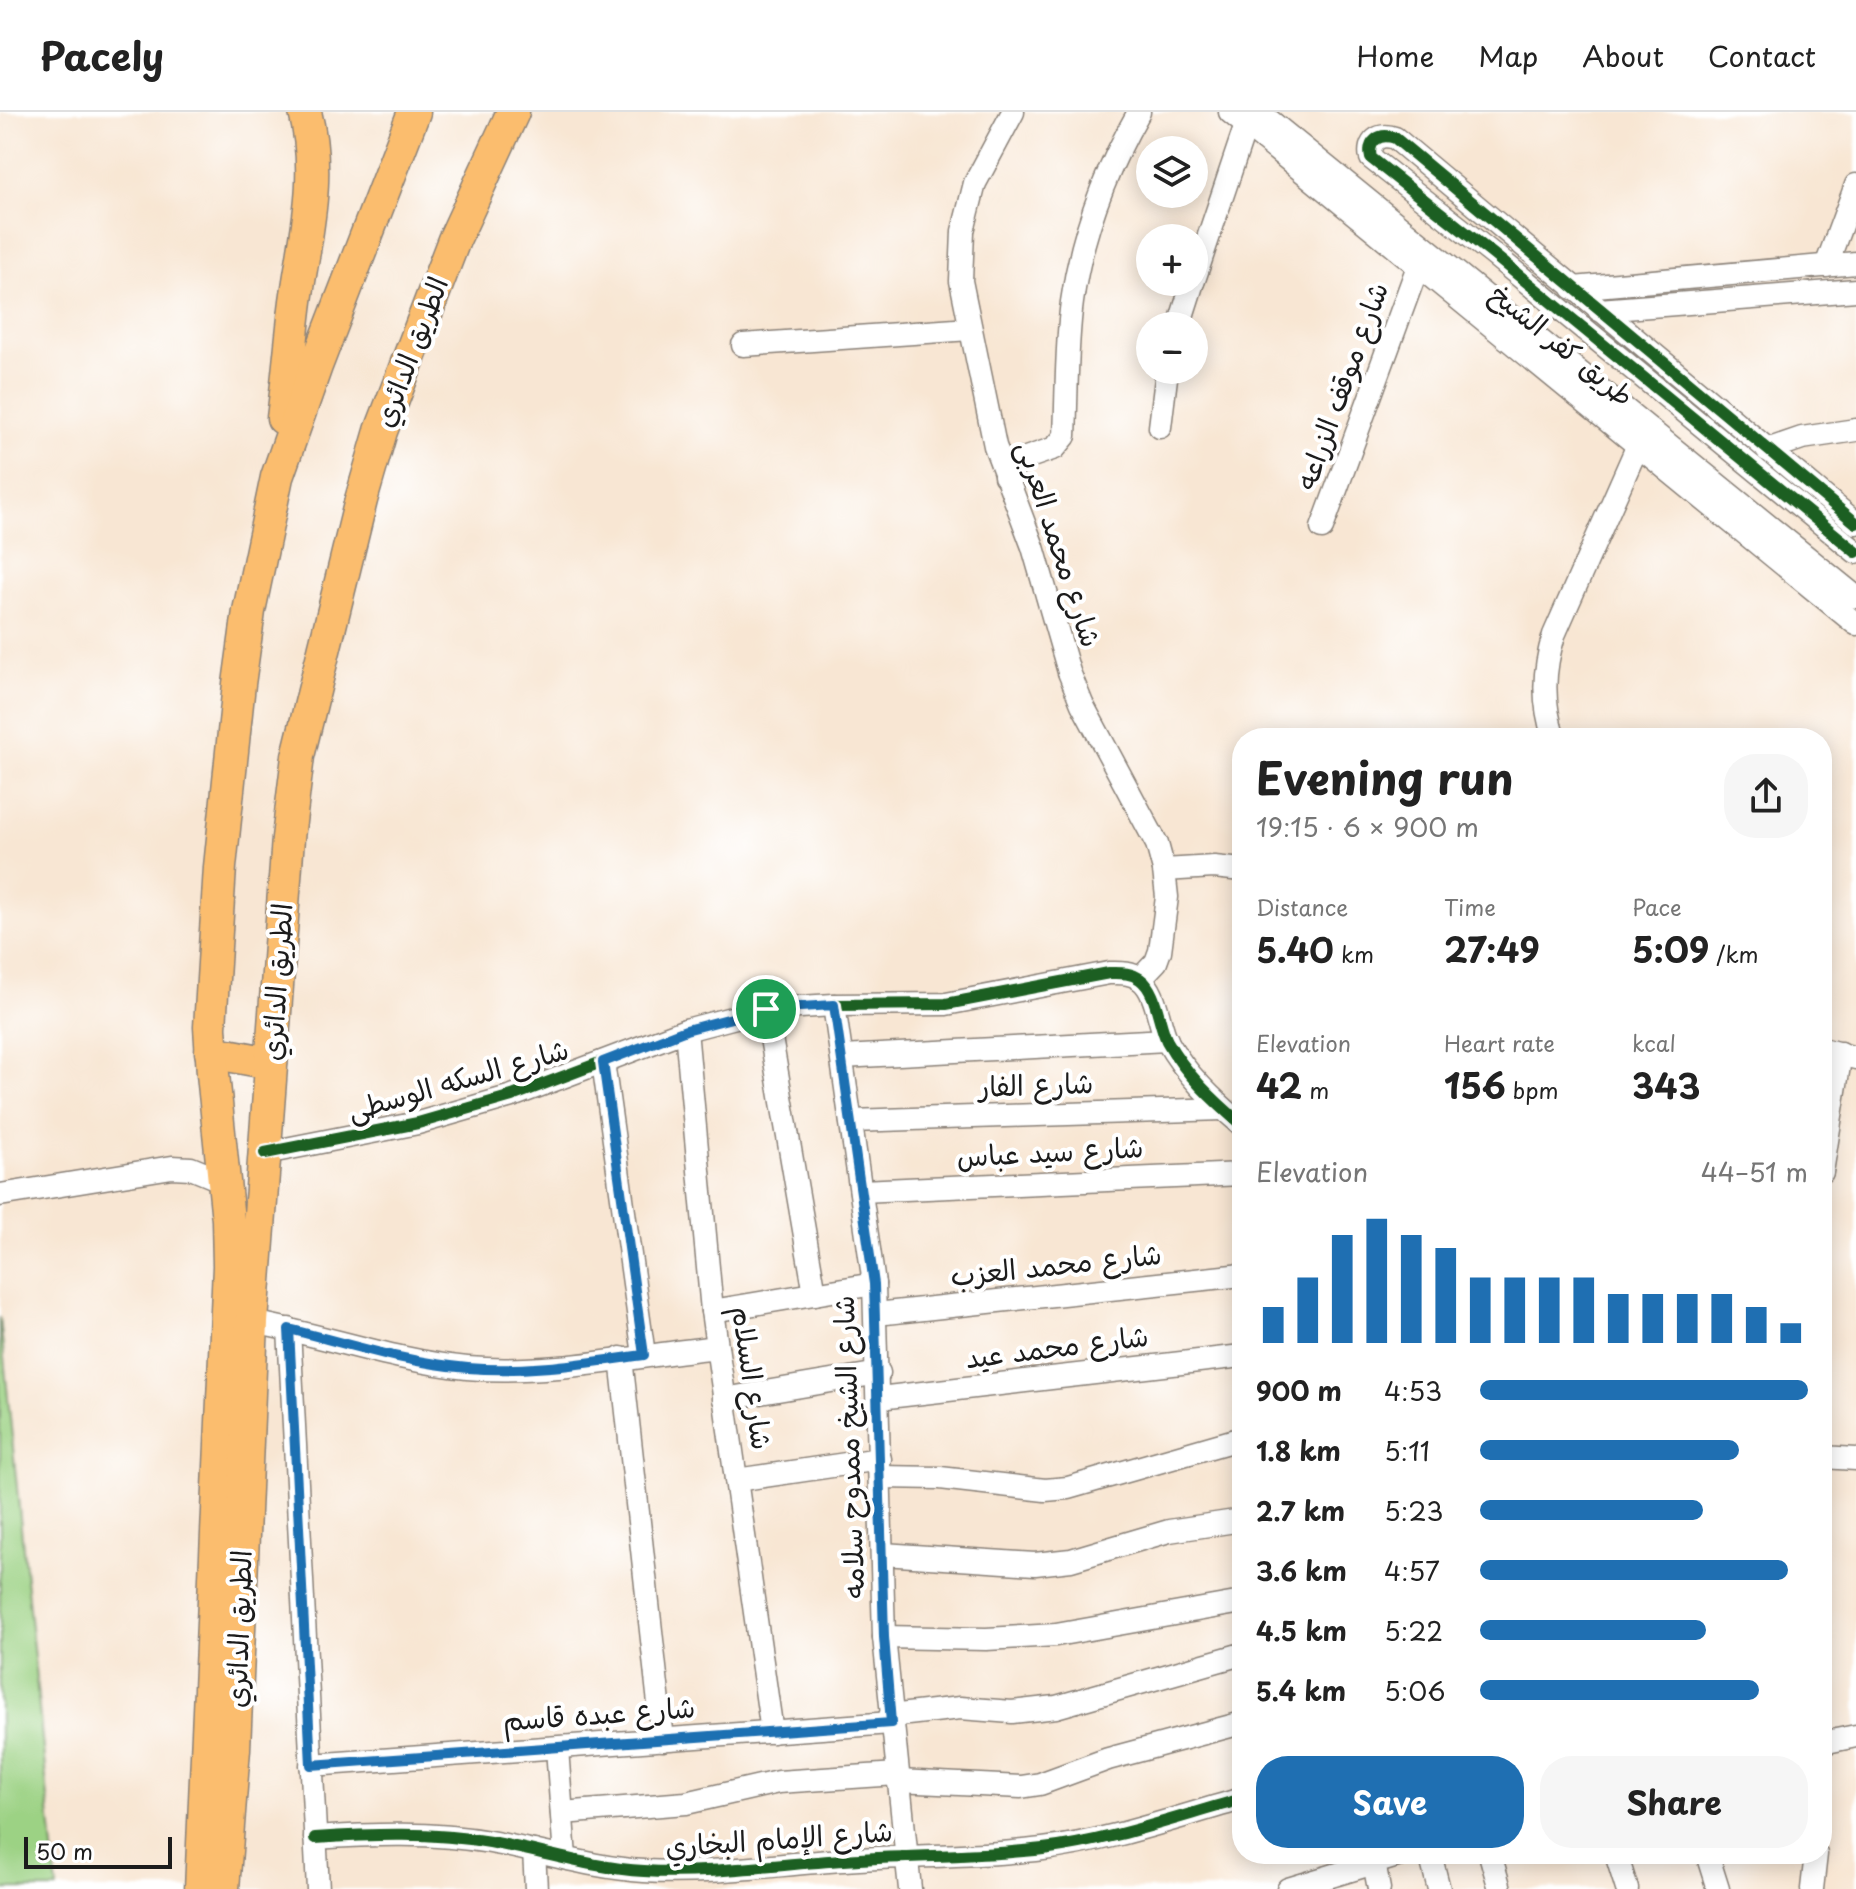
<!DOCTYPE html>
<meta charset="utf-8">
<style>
:root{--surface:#fff;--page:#f6f6f6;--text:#222;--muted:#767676;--line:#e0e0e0;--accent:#1f6fb2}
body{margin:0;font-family:"Playpen Sans","Playpen Sans Arabic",sans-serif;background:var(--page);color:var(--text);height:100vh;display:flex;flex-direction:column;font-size:30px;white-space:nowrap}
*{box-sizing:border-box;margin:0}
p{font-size:26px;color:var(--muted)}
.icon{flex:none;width:44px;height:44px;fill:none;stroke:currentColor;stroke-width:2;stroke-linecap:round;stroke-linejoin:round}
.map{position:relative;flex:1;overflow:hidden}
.details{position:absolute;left:1232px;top:616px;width:600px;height:1136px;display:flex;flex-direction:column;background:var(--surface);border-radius:32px;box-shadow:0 4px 20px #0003}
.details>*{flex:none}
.fabs{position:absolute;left:1136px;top:24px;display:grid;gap:16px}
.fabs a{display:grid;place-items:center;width:72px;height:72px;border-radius:50%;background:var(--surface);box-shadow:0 4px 20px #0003;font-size:40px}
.scale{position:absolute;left:24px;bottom:20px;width:148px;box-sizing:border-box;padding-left:8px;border:4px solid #1c1c1c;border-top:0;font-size:22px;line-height:28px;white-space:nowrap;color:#1c1c1c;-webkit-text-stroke:6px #fff;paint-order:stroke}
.pin{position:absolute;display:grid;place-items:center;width:68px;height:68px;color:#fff;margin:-34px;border:4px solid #fff;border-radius:50%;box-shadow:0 2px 8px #0007}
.round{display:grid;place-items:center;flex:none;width:84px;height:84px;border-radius:32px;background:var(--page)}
.summary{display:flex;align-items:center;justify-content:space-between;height:136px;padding:0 24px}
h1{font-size:44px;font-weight:700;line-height:60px}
.metrics{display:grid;grid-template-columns:repeat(3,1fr);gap:12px;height:136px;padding:8px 24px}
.metrics div{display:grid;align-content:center}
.metrics b{font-size:34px;font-weight:700}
.metrics small{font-size:22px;font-weight:400}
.metrics p{font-size:22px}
.chart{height:224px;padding:16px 24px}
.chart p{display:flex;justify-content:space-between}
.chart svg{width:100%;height:144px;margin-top:8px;stroke:var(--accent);stroke-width:6}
.button{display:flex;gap:16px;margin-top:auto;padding:16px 24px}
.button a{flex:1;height:92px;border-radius:32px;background:var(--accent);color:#fff;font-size:32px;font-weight:700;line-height:92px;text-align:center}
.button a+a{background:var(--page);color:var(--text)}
ul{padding:0 24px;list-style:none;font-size:26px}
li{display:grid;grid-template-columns:128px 96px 1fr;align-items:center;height:60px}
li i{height:20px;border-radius:10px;background:var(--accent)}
header{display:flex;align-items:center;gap:48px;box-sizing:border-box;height:112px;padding:0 40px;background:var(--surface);border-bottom:2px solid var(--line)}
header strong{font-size:38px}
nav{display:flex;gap:44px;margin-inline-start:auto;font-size:28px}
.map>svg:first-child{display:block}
.green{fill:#9cd284;stroke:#5c7750;stroke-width:2}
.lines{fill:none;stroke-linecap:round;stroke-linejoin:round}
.minor-casing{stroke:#8a8178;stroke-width:25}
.highway-casing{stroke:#8a8178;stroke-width:35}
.minor{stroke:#fff;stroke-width:22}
.highway{stroke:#fbbd6e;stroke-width:32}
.cycleway-casing{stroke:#fff;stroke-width:17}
.cycleway{stroke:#1b5e20;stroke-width:12}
.route-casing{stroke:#fff;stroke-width:16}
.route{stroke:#1f6fb2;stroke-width:10}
.labels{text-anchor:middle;stroke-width:8;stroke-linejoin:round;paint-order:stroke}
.street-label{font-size:28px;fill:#1c1c1c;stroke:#fff}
</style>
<header>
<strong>Pacely</strong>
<nav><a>Home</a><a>Map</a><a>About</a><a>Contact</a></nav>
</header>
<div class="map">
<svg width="1856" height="1777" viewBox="0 0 1856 1777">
<rect width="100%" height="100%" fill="#fff"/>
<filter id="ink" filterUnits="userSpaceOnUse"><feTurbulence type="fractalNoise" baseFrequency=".0125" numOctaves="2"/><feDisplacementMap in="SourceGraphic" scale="16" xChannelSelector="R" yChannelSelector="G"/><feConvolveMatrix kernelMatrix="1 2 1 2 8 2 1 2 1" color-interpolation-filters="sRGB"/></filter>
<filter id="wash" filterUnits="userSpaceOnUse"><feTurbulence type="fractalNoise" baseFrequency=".006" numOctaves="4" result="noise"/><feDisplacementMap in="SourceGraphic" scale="32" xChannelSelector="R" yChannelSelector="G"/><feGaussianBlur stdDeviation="1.8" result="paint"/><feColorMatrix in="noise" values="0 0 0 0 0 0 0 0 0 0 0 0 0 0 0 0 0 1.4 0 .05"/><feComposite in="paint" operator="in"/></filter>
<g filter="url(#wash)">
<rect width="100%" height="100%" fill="#f8e6d3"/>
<path class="green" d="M0 1205 57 1777H0Z"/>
</g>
<g filter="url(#ink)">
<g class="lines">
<g class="minor-casing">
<g id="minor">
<path d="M1013 0 975 71 963 119 961 169 995 334 1033 435 1069 560 1082 592 1157 732 1164 758 1167 785 1160 839 1156 850 1140 867"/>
<path d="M1230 0 1856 512"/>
<path d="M1259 0 1856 485"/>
<path d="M1826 154 1856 73"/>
<path d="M1194 168 1246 13"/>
<path d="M1573 176 1856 151"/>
<path d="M1599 198 1856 178"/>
<path d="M1179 214 1193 170"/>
<path d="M743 233 970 217"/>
<path d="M1160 315 1167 258"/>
<path d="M1767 338 1802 326 1856 318"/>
<path d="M1005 364 1023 347 1055 336 1065 324C1067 280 1066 234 1072 190 1081 123 1106 58 1139 0"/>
<path d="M1856 411 1395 26C1379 20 1367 30 1371 46L1494 143 1856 440"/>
<path d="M1322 416 1418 154"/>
<path d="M1554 626C1542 590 1543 559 1554 523L1638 333"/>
<path d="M1164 758 1214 755 1242 758"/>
<path d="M834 893 874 1172 884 1525 910 1777"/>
<path d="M766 897 815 1182"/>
<path d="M686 918 712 1199 772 1620"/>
<path d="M1822 937 1856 946"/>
<path d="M842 945 1167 928"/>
<path d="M603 950 644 1243"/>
<path d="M851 1009 1223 997"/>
<path d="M265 1041 418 1011 512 984 686 918 766 897 834 893 946 892 1109 861C1120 861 1130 860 1140 867 1157 879 1158 911 1167 929 1186 963 1213 988 1242 1013"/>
<path d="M1822 1060 1841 941"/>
<path d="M861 1079 1242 1062"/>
<path d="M0 1083 172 1055 191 1056 225 1070"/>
<path d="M712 1199 874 1172"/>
<path d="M876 1202 1242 1163"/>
<path d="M252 1210C324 1223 394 1249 467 1256 550 1263 635 1244 717 1235"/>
<path d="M289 1217 318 1777"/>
<path d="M621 1246 663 1628"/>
<path d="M879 1286 1242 1244"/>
<path d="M724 1287 879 1261"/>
<path d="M1822 1345 1856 1347"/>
<path d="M880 1365 940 1366 1045 1378 1068 1376 1242 1326"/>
<path d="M736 1368 880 1347"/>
<path d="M883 1442 1035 1452 1071 1448 1169 1419 1242 1408"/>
<path d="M884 1525 986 1527 1056 1523 1242 1490"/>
<path d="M890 1604 960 1596 1012 1600 1056 1595 1242 1542"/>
<path d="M1822 1631 1856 1624"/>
<path d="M557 1636 565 1746"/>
<path d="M311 1653 891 1611"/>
<path d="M898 1669 1021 1675 1040 1672 1108 1647 1242 1611"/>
<path d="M562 1701 686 1691 778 1670 897 1662"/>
<path d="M315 1726C374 1722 432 1720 490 1730 541 1739 592 1756 644 1759 710 1763 778 1752 844 1748 910 1743 977 1745 1043 1737 1110 1729 1177 1705 1242 1687"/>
<path d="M534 1739 536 1777"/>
<path d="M1430 1742 1439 1777"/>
<path d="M1490 1742 1500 1777"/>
<path d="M1616 1742 1627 1777"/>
<path d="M1707 1742 1718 1777"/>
<path d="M1374 1751 1379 1777"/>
<path d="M1288 1777 1404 1742"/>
<path d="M1812 1777 1816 1742"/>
</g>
</g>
<g class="highway-casing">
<g id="highway">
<path d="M283 306C288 267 291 228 296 189 305 124 322 66 305 0"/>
<path d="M211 940 271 951"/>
<path d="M201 1777 229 1154 228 1108 213 962 210 915 220 755 239 572 249 499 277 365 316 254 414 0"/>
<path d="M223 1777 234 1637 252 1210 288 726 298 644 361 388 381 319 454 128 513 0"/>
</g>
</g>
<use href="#minor" class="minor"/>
<use href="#highway" class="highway"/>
<g class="cycleway-casing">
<g id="cycleway">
<path d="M1856 411 1395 26C1379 20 1367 30 1371 46L1494 143 1856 440"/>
<path d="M265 1041 418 1011 512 984 686 918 766 897 834 893 946 892 1109 861C1120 861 1130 860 1140 867 1157 879 1158 911 1167 929 1186 963 1213 988 1242 1013"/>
<path d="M315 1726C374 1722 432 1720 490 1730 541 1739 592 1756 644 1759 710 1763 778 1752 844 1748 910 1743 977 1745 1043 1737 1110 1729 1177 1705 1242 1687"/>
</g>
</g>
<use href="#cycleway" class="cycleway"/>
</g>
</g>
<g class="lines" filter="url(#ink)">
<g class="route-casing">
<path id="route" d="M834 893 874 1172 884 1525 891 1611 311 1653 289 1217C348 1232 407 1251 468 1256 527 1261 586 1251 644 1243L603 950 686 918 766 897Z"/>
</g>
<use href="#route" class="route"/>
</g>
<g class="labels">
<g class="street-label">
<text transform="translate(1562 233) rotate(39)" y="10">طريق كفر الشيخ</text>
<text transform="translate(411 240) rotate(-69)" y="10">الطريق الدائري</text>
<text transform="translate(1342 274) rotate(-70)" y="10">شارع موقف الزراعه</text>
<text transform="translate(1059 432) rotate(72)" y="10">شارع محمد العربى</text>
<text transform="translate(277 870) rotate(-86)" y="10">الطريق الدائري</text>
<text transform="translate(458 968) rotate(-16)" y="10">شارع السكه الوسطى</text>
<text transform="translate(1036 973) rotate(-2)" y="10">شارع الفار</text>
<text transform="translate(1050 1040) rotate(-3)" y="10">شارع سيد عباس</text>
<text transform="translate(1056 1153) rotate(-6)" y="10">شارع محمد العزب</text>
<text transform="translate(1057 1235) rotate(-7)" y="10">شارع محمد عيد</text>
<text transform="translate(752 1266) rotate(82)" y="10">شارع السلام</text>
<text transform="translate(849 1335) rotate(-92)" y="10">شارع الشيخ ممدوح سلامه</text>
<text transform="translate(239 1517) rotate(-88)" y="10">الطريق الدائري</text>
<text transform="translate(599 1602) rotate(-4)" y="10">شارع عبده قاسم</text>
<text transform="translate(779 1727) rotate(-4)" y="10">شارع الإمام البخاري</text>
</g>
</g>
</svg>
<div class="fabs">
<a><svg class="icon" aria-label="layers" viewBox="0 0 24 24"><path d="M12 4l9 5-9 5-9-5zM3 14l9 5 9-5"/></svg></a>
<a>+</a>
<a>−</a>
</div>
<div class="scale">50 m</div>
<div class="pin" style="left:766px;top:897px;background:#1e9e55"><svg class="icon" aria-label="arrive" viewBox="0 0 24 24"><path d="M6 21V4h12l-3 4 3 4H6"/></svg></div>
<section class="details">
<div class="summary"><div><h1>Evening run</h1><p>19:15 · 6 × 900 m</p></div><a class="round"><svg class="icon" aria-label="share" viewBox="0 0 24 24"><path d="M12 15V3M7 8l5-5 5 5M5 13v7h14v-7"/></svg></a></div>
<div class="metrics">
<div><p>Distance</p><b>5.40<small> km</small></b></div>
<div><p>Time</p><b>27:49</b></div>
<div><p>Pace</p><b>5:09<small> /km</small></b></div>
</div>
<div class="metrics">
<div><p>Elevation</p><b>42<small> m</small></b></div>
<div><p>Heart rate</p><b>156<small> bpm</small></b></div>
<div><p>kcal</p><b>343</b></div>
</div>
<div class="chart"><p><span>Elevation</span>44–51 m</p>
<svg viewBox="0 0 160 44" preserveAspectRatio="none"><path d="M5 44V33M15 44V24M25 44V11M35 44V6M45 44V11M55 44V15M65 44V24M75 44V24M85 44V24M95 44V24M105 44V29M115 44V29M125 44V29M135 44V29M145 44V33M155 44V38"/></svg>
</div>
<ul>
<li><b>900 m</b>4:53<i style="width:100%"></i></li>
<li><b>1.8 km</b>5:11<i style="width:79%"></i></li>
<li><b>2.7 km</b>5:23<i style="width:68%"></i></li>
<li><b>3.6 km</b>4:57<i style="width:94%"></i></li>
<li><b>4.5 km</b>5:22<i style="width:69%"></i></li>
<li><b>5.4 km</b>5:06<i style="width:85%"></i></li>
</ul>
<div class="button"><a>Save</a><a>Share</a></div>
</section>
</div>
